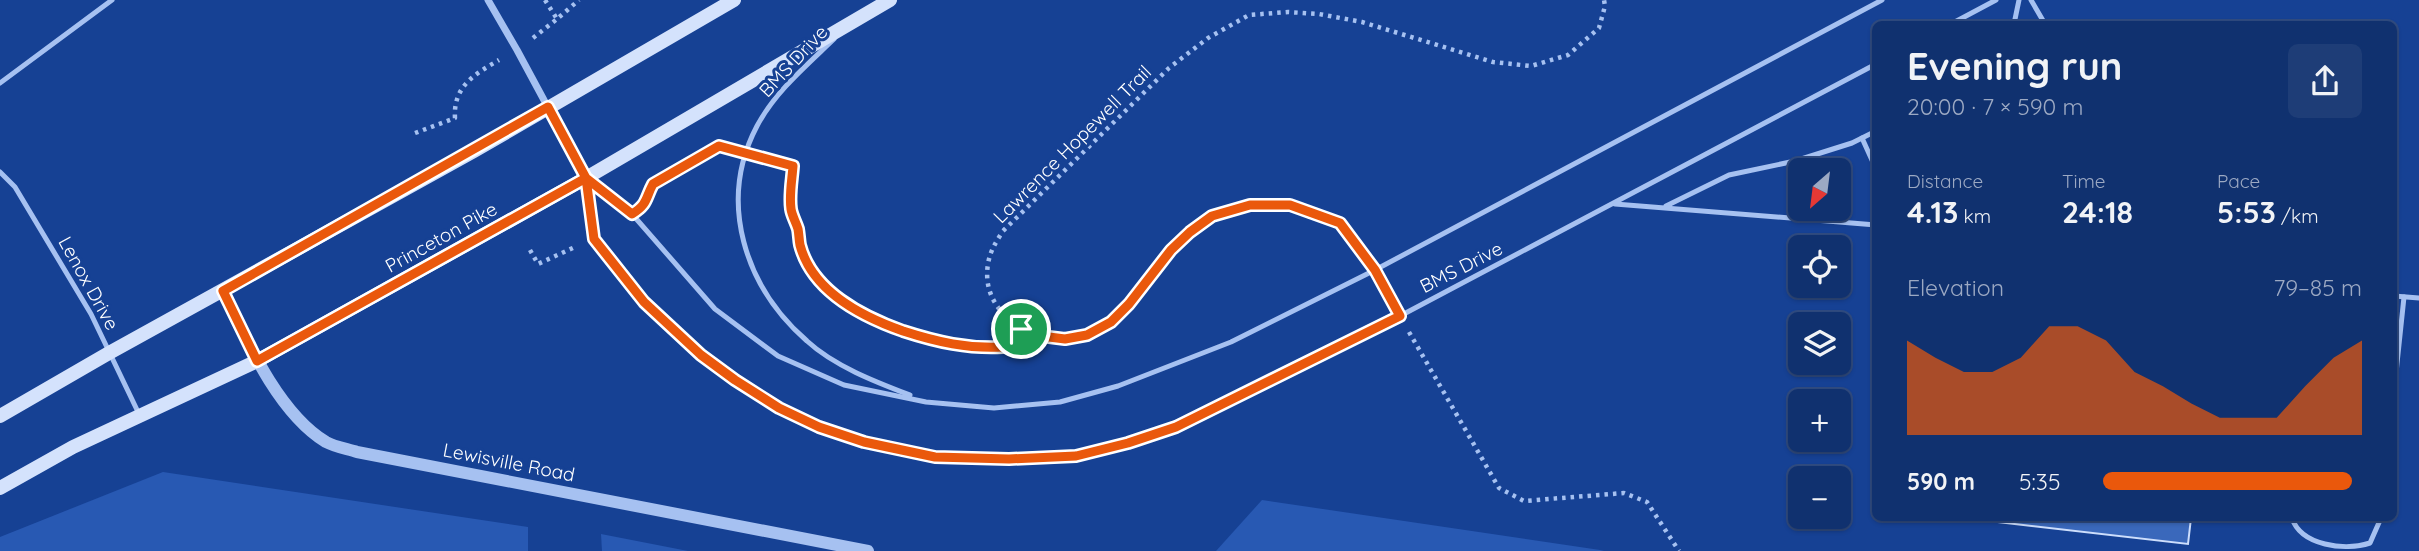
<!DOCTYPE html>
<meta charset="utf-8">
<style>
:root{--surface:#10316f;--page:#1e3d77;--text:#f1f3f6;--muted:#9ca9c3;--line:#304c82;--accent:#ea580c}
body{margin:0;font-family:Quicksand,sans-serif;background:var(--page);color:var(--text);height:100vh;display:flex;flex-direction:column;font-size:26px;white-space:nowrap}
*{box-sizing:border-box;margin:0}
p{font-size:23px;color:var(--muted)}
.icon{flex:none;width:38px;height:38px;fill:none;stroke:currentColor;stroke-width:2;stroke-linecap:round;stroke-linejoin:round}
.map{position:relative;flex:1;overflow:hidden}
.drawer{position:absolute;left:1872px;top:21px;width:525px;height:500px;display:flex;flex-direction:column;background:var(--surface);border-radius:10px;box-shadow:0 2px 5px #0004,0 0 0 2px var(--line)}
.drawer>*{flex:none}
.needle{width:46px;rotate:208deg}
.fabs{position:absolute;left:1788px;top:158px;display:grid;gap:14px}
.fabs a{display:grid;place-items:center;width:63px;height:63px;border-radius:10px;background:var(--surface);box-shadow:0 2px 5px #0004,0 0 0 2px var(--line);font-size:35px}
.pin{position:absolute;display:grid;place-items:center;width:60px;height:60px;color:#fff;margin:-30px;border:4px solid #fff;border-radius:50%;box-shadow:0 2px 7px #0007}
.round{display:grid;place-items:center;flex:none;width:74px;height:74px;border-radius:10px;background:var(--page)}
.head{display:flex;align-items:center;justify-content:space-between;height:119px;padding:0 35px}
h1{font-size:38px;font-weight:700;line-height:52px}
.metrics{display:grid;grid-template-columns:repeat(3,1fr);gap:10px;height:119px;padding:7px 35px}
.metrics div{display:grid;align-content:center}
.metrics b{font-size:30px;font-weight:700}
.metrics small{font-size:19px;font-weight:400}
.metrics p{font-size:19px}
.chart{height:196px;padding:14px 35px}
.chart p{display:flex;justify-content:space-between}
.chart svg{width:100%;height:126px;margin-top:7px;fill:var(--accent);opacity:.7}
ul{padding:0 35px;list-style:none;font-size:23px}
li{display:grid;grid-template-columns:112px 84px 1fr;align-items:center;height:52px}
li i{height:18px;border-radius:9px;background:var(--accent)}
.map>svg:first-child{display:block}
.green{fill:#2859b3}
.building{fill:#3a68bb;stroke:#cddefc;stroke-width:2}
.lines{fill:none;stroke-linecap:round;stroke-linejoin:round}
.path{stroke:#a6c1f1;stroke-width:4.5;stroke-dasharray:3.5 5;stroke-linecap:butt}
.service{stroke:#a6c1f1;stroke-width:5}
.minor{stroke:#a6c1f1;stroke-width:7}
.tertiary{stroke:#a6c1f1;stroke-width:12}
.secondary{stroke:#d4e2fc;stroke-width:14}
.route-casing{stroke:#fff;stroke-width:14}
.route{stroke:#ea580c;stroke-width:9}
.labels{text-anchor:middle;stroke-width:6;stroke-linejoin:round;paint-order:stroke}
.street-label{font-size:19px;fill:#fff;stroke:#164194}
</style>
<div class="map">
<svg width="2419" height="551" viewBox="0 0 2419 551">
<rect width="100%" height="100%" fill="#164194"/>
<g class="green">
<path d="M163 472 528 527V551H0V537Z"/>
<path d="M1262 500 1600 550 1604 551H1216Z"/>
<path d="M601 534 688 551H602Z"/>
</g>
<path class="building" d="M1963 518H2191L2188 544Z"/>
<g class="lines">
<g class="path">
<path d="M545 0 557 19 579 0"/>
<path d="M533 38 557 19"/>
<path d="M415 133 455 118C453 86 475 74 499 60"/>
<path d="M765 158 793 166C792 180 789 195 791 209 792 216 796 222 798 229 799 235 799 240 800 245 812 291 863 317 903 331 937 342 968 349 1003 347L1021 329"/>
<path d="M646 202 653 184 719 146 729 148"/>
<path d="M530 250 538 264 577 246"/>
<path d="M1364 255C1357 246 1350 233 1341 225 1332 216 1290 205 1276 205 1199 206 1179 239 1136 295 1123 312 1107 328 1087 335 1042 349 979 318 988 264 990 251 996 242 1003 231L1169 68 1208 38 1249 15 1288 12 1319 14 1362 22 1493 62 1531 66 1568 55 1599 28 1605 6 1604 0"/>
<path d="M1409 332 1499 488 1524 501 1624 493 1647 502 1679 551"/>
</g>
<g class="service">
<path d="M2031 0 2045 24"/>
<path d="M1951 24 1996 0"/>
<path d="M2014 24 2019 0"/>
<path d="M834 39C806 66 775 92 757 126 717 202 745 287 807 341 834 366 876 382 910 395"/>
<path d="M0 83 112 0"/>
<path d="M1862 138 1876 169"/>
<path d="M0 172 15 187 91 314 139 414"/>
<path d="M586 178 594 239 644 302 701 355 735 380 779 408 819 427 864 442 935 457 1009 459 1076 456 1128 443 1176 427 1400 316 1876 64"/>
<path d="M586 178 632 214 715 309 778 356 844 385 926 402 994 408 1060 402 1118 386 1231 342 1375 270 1882 0"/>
<path d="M1615 204 1876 225"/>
<path d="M1666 206 1729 175 1795 161 1852 143 1876 131"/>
<path d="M2394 296 2419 298"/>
<path d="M2394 392 2404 297"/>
<path d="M2292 518C2301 546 2345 551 2370 543L2381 518"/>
</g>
<path class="minor" d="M488 0 517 50 586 178"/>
<path class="tertiary" d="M223 291C246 339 278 413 326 442 335 447 348 449 357 452L868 551"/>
<g class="secondary">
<path d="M0 416 109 353 474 151 734 0"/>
<path d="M0 488 73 447 257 361 586 178 890 0"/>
</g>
</g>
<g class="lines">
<g class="route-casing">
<path id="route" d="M1021 329 1003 347C968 349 937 342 903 331 863 317 812 291 800 245 799 240 799 234 798 229 796 222 792 216 791 209 789 195 792 180 793 166L719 146 653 184C645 199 648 204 632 214L586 178 257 361 223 291 548 107 586 178 594 239 644 302 701 355 735 380 779 408 819 427 864 442 935 457 1009 459 1076 456 1128 443 1176 427 1400 316 1375 270 1340 223 1290 205H1250L1212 216 1190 232 1171 250 1129 304 1111 322 1087 335 1065 339 1041 336 1021 329"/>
</g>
<use href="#route" class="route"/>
</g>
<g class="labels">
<g class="street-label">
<text transform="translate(793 61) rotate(-47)" y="7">BMS Drive</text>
<text transform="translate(1072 144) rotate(-45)" y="7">Lawrence Hopewell Trail</text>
<text transform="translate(441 237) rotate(-29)" y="7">Princeton Pike</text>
<text transform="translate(1461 267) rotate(-27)" y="7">BMS Drive</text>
<text transform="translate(89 283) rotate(61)" y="7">Lenox Drive</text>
<text transform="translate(509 462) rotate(11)" y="7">Lewisville Road</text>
</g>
</g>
</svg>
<div class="fabs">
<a><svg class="needle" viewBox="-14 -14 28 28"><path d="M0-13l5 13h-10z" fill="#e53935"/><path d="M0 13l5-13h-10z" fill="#9ca9c3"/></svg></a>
<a><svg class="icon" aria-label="locate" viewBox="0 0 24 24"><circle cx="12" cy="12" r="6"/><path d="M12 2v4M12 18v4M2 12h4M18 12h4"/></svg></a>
<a><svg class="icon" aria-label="layers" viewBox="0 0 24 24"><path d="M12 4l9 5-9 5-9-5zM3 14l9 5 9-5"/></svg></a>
<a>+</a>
<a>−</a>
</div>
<div class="pin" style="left:1021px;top:329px;background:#1e9e55"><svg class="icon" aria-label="arrive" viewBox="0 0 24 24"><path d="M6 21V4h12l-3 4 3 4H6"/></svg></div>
<section class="drawer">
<div class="head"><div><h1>Evening run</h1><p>20:00 · 7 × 590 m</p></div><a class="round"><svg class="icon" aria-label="share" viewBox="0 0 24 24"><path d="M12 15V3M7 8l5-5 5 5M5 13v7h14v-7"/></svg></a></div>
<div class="metrics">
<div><p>Distance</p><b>4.13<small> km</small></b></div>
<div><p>Time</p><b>24:18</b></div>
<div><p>Pace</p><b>5:53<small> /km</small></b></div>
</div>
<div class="chart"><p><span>Elevation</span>79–85 m</p>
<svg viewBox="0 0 160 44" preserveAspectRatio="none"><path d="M0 44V11L10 17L20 22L30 22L40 17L50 6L60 6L70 11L80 22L90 27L100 33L110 38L120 38L130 38L140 27L150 17L160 11V44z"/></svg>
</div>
<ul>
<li><b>590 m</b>5:35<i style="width:96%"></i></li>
</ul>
</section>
</div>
